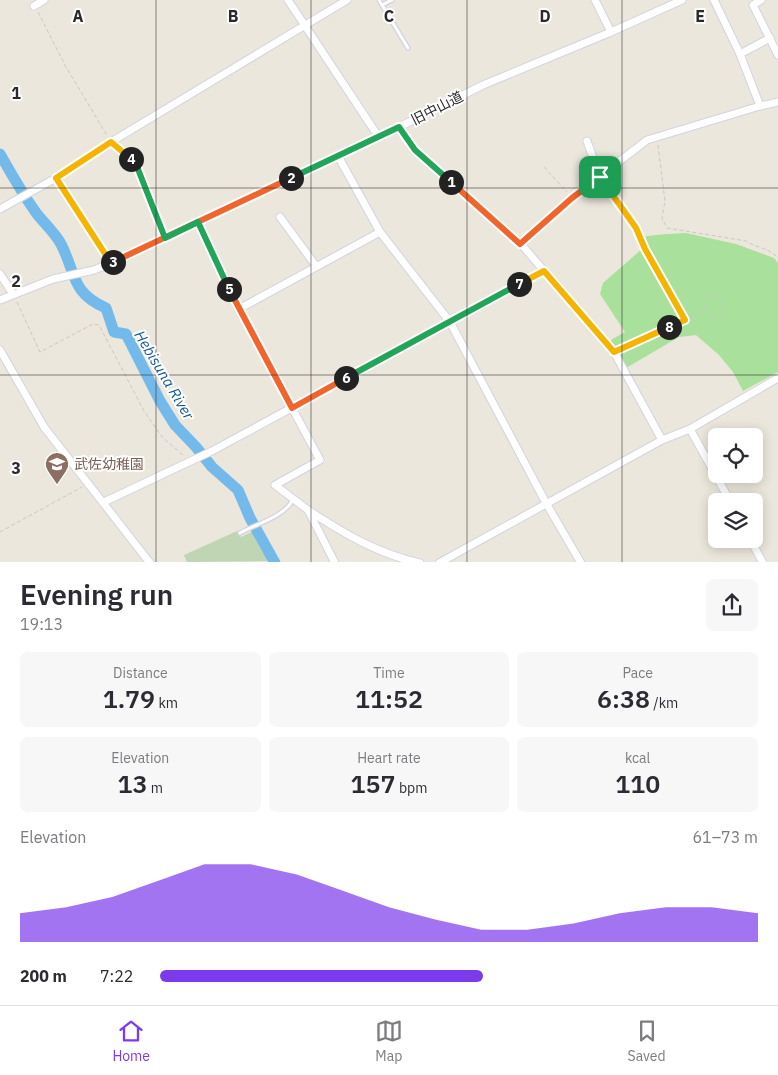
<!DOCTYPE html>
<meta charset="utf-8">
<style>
:root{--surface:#fff;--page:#f7f7f7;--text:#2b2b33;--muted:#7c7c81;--line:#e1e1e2;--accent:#7c3aed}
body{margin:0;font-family:"IBM Plex Sans","Noto Sans JP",sans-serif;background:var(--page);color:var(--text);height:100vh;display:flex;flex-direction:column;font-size:19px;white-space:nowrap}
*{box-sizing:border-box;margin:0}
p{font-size:16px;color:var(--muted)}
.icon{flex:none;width:28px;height:28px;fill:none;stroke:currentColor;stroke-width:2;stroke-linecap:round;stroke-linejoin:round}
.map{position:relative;height:562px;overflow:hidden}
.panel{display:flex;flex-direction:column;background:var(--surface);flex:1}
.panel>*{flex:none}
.fabs{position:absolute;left:708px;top:428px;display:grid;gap:10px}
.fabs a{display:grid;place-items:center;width:55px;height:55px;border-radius:8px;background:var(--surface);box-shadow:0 2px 12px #0003;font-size:25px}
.pin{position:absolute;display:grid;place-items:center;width:42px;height:42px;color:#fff;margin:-21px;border-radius:10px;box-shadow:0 2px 8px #0006}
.km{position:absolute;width:25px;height:25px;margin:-12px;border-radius:50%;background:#222;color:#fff;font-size:14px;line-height:25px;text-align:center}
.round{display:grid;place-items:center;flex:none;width:52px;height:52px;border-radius:8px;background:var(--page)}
.headline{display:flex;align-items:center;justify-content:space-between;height:85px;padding:0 20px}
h1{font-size:28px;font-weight:600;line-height:38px}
.metrics{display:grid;grid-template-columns:repeat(3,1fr);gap:8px;height:85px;padding:5px 20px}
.metrics div{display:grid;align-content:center;border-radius:8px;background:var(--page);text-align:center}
.metrics b{font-size:25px;font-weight:600}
.metrics small{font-size:14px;font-weight:400}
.metrics p{font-size:14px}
.chart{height:140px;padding:10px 20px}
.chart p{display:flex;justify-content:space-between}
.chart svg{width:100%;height:90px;margin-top:5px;fill:var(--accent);opacity:.7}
ul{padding:0 20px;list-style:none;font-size:16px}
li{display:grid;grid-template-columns:80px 60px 1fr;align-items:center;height:38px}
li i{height:12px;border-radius:6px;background:var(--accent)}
.dock{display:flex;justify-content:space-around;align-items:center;height:70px;border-top:1px solid var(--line);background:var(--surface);font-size:14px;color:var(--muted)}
.dock a{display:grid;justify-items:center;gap:2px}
.dock .current{color:var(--accent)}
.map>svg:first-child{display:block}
.green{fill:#a9e09b}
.cemetery{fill:#c0d5b4}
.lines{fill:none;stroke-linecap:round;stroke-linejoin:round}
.river{stroke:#73baea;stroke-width:11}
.service-casing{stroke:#d2d3e2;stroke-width:5.5}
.minor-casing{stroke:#d2d3e2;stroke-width:9}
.path{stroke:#c8c8c8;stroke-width:1;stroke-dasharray:4 2.5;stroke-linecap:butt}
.service{stroke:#fff;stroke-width:3}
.minor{stroke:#fff;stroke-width:7}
.split-1-casing{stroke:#fff;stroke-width:10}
.split-2-casing{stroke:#fff;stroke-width:10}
.split-3-casing{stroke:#fff;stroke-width:10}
.split-4-casing{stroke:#fff;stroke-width:10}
.split-5-casing{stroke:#fff;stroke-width:10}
.split-6-casing{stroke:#fff;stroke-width:10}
.split-7-casing{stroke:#fff;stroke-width:10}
.split-8-casing{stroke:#fff;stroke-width:10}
.split-9-casing{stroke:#fff;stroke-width:10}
.split-1{stroke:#f0652b;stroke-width:6}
.split-2{stroke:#22a559;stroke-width:6}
.split-3{stroke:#f0652b;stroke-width:6}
.split-4{stroke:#f5b400;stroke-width:6}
.split-5{stroke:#22a559;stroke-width:6}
.split-6{stroke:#f0652b;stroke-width:6}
.split-7{stroke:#22a559;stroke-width:6}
.split-8{stroke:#f5b400;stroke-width:6}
.split-9{stroke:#f5b400;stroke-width:6}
.grid{fill:none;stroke:#2a2a2a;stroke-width:1;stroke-opacity:0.55}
.labels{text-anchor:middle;stroke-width:4;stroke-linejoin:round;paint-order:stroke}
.street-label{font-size:14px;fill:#2a2a2a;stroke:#fff}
.education-label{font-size:14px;fill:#785e54;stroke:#fff;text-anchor:start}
.water-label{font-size:15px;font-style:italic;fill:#125696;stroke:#fff}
.grid-label{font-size:16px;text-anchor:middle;font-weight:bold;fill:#2a2a2a;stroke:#fff;stroke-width:4;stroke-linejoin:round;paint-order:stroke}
</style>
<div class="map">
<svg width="778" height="563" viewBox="0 0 778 563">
<rect width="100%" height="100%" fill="#ece7dc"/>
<path class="green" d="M686 233 736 244 774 258 778 263V372L743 391 733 372 719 355 696 335 679 337 626 368 609 341 625 332 600 294 603 283 642 249 643 237C658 234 671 234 686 233Z"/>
<path class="cemetery" d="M237 531 241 537 254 531 270 561 187 562 184 555Z"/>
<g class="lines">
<path class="river" d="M0 154C12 175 23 195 37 214 45 224 55 233 61 244 76 273 71 293 106 308L114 332 126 334 160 401 175 425 196 447 212 467 238 490 250 518 275 563"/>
<g class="service-casing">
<g id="service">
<path d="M379 0 408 48"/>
<path d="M382 5 392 0"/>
<path d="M240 533C258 523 282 518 293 500"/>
</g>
</g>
<g class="minor-casing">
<g id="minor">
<path d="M288 0 378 136"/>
<path d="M595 0 611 32"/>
<path d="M714 0 740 54"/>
<path d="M761 0 753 5 778 55"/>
<path d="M34 6 44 0"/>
<path d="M760 106 740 54 770 38"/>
<path d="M399 127 415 150 521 244 614 352 662 440"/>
<path d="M587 141 600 177"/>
<path d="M338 156 380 232 450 322 546 503 581 563"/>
<path d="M0 209 56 178 111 142 347 0"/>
<path d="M280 217 316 266"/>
<path d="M198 222 239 309 320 460 275 485 308 510 335 563"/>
<path d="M521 244 572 198 647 140 760 106 778 102"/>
<path d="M0 274 13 294"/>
<path d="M0 300 53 279 94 270 111 263 399 127 483 85 611 32 682 0"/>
<path d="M239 309 380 232"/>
<path d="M0 350 44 427 150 563"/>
<path d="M690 429 730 501"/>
<path d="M104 502 212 451 544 271"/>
<path d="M308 510C343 533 378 554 420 563"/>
<path d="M750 539 763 563"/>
<path d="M439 563 662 440 690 429 778 378"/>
</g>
</g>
<g class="path">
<path d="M38 12 66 67 108 137"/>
<path d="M658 145 665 201 662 218 667 228 746 241C758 249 768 247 778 258"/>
<path d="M117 147 136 164 162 230"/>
<path d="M544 167 567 192"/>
<path d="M603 182 636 228 645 249 685 320"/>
<path d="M59 183 107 257"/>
<path d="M17 302 40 352 93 324 99 325 144 411 162 437 184 456"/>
<path d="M619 350 706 310 701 302 717 294 725 311 711 318 706 310"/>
<path d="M0 532 82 487"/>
</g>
<use href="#service" class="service"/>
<use href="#minor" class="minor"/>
</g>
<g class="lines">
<g class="split-1-casing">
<path id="split-1" d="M451 182 520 244 572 198 600 177"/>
</g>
<g class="split-2-casing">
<path id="split-2" d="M291 178 399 127 415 150 451 182"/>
</g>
<g class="split-3-casing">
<path id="split-3" d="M113 262 291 178"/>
</g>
<g class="split-4-casing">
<path id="split-4" d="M113 262 111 263 56 178 111 142 131 159"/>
</g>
<g class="split-5-casing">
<path id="split-5" d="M131 159 136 164 165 238 198 222 229 289"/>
</g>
<g class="split-6-casing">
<path id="split-6" d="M229 289 292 408 346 378"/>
</g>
<g class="split-7-casing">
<path id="split-7" d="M346 378 519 284"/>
</g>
<g class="split-8-casing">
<path id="split-8" d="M519 284 544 271 614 352 669 327"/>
</g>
<g class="split-9-casing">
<path id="split-9" d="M600 177 636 228 645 249 685 320 669 327"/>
</g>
<use href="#split-1" class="split-1"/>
<use href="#split-2" class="split-2"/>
<use href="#split-3" class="split-3"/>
<use href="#split-4" class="split-4"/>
<use href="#split-5" class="split-5"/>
<use href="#split-6" class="split-6"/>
<use href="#split-7" class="split-7"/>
<use href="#split-8" class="split-8"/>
<use href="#split-9" class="split-9"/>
</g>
<path class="grid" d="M156 0V563M311 0V563M467 0V563M622 0V563M0 188H778M0 375H778"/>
<defs>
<g id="school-pin" transform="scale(1.25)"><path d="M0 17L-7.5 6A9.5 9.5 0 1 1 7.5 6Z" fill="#8d6e63" stroke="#fff"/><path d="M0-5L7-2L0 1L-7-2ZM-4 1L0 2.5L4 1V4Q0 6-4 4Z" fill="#fff"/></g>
</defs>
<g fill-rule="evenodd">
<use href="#school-pin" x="57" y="464"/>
</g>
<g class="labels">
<g class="street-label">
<text transform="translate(437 108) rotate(-27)" y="5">旧中山道</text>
</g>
<g class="education-label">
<text x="74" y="469">武佐幼稚園</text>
</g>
<g class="water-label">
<text transform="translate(164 375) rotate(59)" y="5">Hebisuna River</text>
</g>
</g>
<g class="grid-label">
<text x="78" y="22">A</text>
<text x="233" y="22">B</text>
<text x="389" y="22">C</text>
<text x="545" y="22">D</text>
<text x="700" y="22">E</text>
<text x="16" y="99">1</text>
<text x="16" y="287">2</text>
<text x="16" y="474">3</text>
</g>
</svg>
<div class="fabs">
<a><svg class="icon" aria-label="locate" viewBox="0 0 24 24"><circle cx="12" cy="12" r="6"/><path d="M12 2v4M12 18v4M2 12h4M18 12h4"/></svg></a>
<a><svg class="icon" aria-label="layers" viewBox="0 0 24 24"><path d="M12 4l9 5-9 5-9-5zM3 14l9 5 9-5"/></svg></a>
</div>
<div class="pin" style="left:600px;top:177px;background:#1e9e55"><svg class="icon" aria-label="arrive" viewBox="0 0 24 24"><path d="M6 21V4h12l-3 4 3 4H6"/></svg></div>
<b class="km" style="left:451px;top:182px">1</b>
<b class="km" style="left:291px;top:178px">2</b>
<b class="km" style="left:113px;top:262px">3</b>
<b class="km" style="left:131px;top:159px">4</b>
<b class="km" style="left:229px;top:289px">5</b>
<b class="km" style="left:346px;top:378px">6</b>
<b class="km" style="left:519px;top:284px">7</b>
<b class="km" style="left:669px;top:327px">8</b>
</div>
<section class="panel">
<div class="headline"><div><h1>Evening run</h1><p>19:13</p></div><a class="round"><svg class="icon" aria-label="share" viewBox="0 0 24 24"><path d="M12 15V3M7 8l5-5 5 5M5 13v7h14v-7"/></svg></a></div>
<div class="metrics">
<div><p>Distance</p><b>1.79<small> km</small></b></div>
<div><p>Time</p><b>11:52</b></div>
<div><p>Pace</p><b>6:38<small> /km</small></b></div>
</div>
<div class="metrics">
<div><p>Elevation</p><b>13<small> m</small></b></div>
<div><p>Heart rate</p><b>157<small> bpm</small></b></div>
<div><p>kcal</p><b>110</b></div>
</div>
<div class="chart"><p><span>Elevation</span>61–73 m</p>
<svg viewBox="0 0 160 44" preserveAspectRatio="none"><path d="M0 44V30L10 27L20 22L30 14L40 6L50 6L60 11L70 19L80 27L90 33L100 38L110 38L120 35L130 30L140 27L150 27L160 30V44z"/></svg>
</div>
<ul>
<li><b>200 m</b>7:22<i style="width:54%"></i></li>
</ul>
</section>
<nav class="dock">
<a class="current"><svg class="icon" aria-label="home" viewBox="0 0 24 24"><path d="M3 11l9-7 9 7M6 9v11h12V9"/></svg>Home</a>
<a><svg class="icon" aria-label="map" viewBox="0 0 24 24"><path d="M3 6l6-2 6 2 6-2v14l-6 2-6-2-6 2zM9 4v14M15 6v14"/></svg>Map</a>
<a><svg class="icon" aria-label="saved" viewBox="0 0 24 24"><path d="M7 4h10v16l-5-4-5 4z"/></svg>Saved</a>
</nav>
